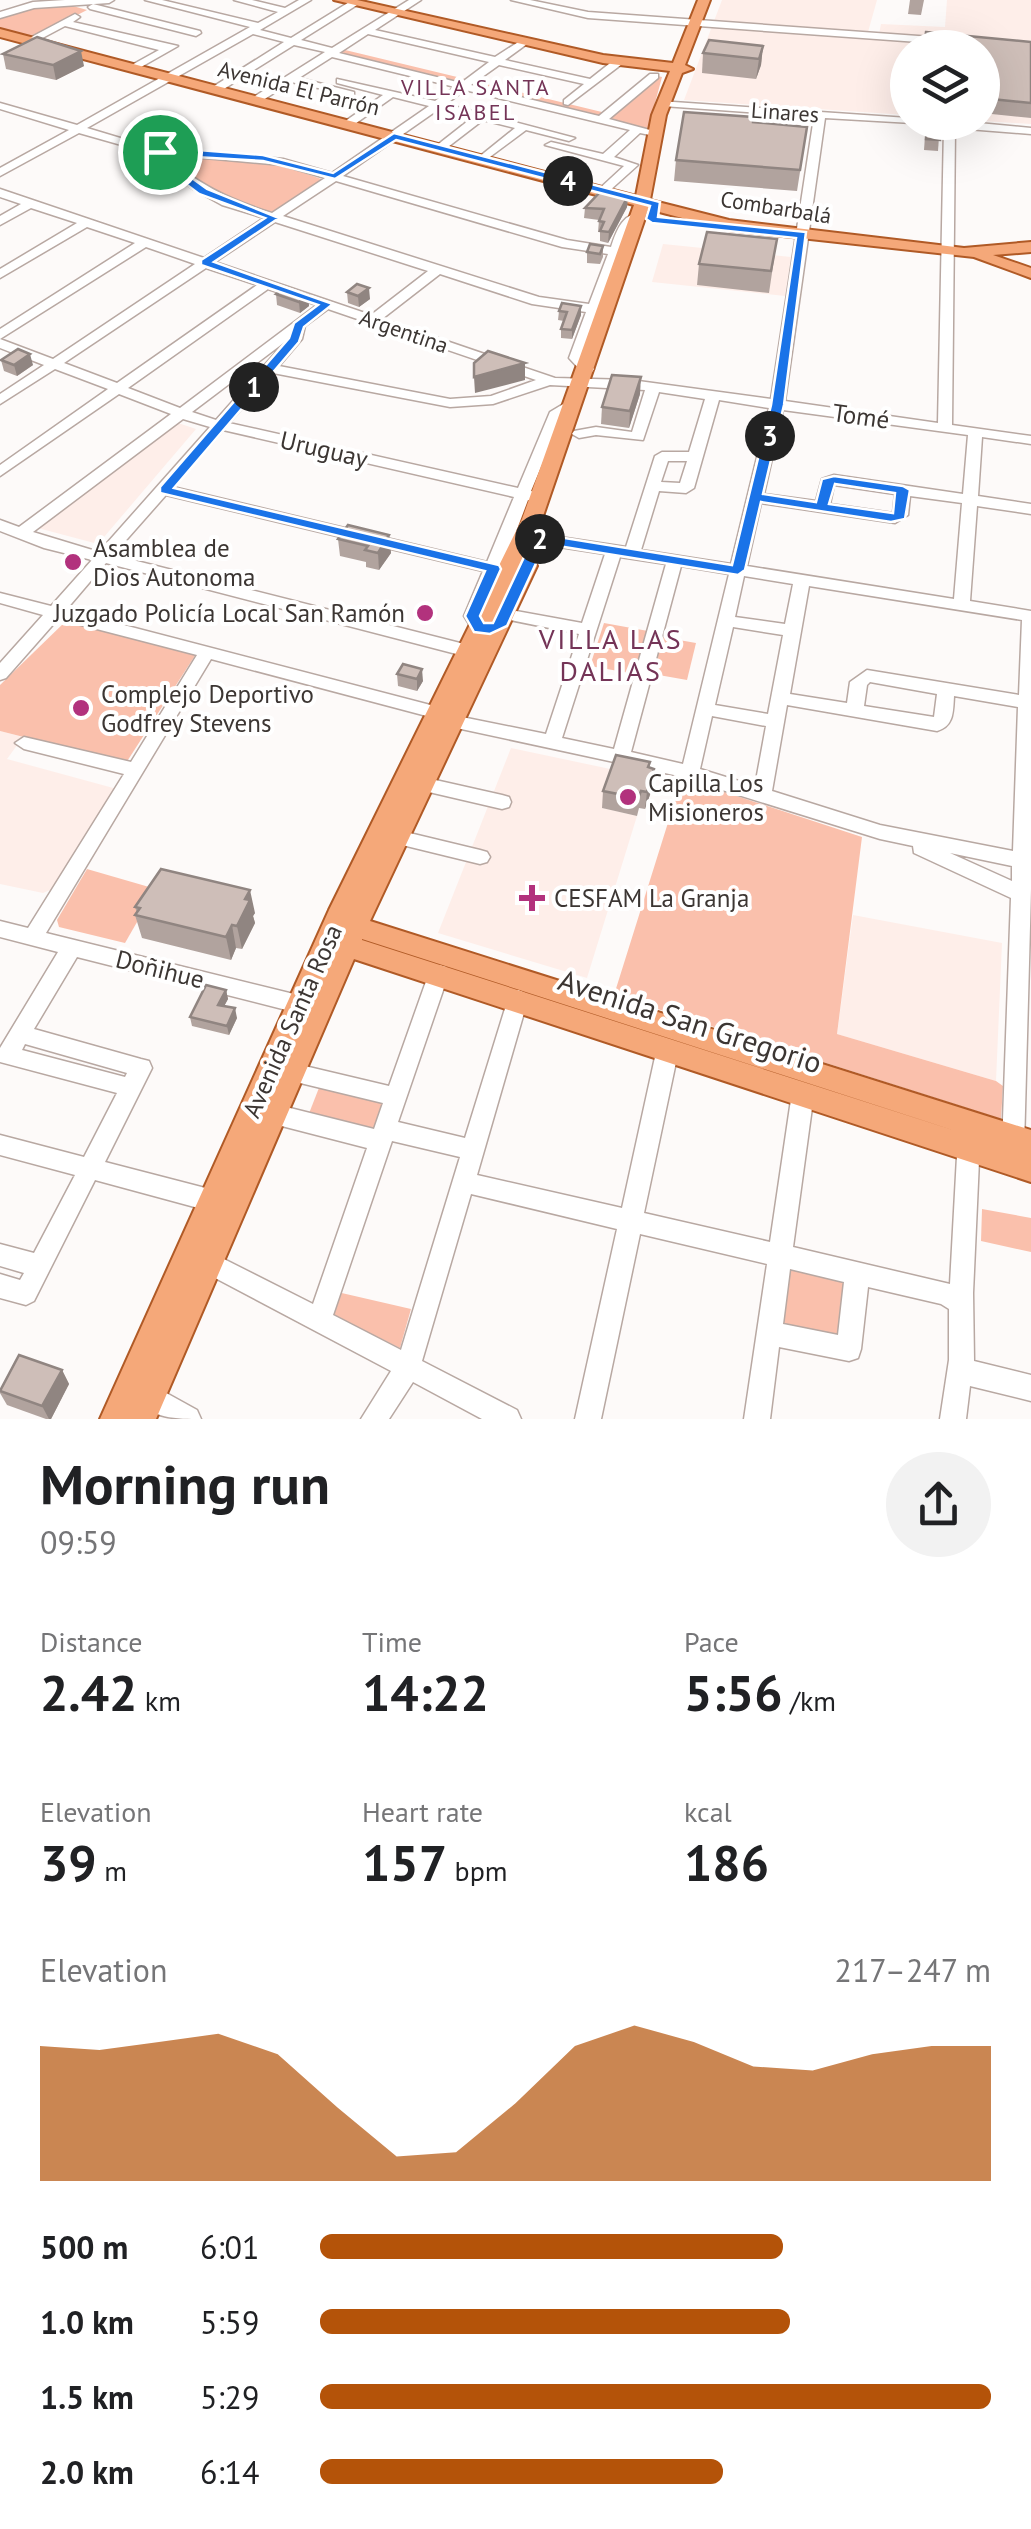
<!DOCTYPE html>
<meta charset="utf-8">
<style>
:root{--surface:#fff;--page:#f2f2f2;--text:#202124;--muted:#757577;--accent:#b45309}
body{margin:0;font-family:"PT Sans",sans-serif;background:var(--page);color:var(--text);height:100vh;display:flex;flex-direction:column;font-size:38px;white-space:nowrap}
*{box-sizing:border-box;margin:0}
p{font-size:32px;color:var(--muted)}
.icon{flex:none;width:55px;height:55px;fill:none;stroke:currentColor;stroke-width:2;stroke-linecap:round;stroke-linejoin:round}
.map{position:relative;height:1419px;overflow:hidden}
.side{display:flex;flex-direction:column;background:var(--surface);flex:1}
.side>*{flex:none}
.controls{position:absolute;left:890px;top:30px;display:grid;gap:20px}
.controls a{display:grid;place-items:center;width:110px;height:110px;border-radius:50%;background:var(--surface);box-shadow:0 10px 40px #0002;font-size:50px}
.pin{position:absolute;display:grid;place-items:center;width:85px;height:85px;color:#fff;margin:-42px;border:5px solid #fff;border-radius:50%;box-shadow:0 2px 10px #0007}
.km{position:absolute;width:50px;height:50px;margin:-25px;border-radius:50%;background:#222;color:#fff;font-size:28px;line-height:50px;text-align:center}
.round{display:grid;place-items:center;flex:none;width:105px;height:105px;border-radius:52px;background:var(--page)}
.summary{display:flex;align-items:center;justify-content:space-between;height:170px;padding:0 40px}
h1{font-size:55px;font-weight:700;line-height:75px}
.stats{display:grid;grid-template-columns:repeat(3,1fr);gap:15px;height:170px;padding:10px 40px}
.stats div{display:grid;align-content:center}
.stats b{font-size:50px;font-weight:700}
.stats small{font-size:28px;font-weight:400}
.stats p{font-size:28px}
.chart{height:280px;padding:20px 40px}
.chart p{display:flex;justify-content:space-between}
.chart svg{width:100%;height:180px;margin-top:10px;fill:var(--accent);opacity:.7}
ul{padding:0 40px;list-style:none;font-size:32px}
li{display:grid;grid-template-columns:160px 120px 1fr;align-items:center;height:75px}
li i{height:25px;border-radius:12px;background:var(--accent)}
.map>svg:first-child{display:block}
.built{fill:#feeee9}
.green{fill:#fac0ac}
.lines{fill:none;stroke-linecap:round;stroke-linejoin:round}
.minor-casing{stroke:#b8a8a2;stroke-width:3}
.major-casing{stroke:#b05a26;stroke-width:4}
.minor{fill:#fff;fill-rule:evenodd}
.major{fill:#f5a879;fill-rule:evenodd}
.wall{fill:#b1a39e}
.shaded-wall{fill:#908581}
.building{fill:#cebeb8;stroke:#908581;stroke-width:2.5}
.route{fill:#1a73e8;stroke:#fff;stroke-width:2.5;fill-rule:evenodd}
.poi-dot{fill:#b2327d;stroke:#fff;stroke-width:4}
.labels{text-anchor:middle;stroke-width:8;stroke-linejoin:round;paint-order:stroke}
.far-neighbourhood-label{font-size:22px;letter-spacing:2.5px;fill:#743457;stroke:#fff}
.far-street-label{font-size:22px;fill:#3c3633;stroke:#fff}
.street-label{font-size:25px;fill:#3c3633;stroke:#fff}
.poi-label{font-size:25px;fill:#3c3633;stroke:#fff;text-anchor:start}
.neighbourhood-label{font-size:28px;letter-spacing:2.5px;fill:#743457;stroke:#fff}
.near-street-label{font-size:30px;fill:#3c3633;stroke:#fff}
</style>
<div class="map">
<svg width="1031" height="1419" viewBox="0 0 1031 1419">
<rect width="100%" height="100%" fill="#fdfaf9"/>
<g class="built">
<path d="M722 0H877L868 32 879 34 881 24 945 27 947 0H1031V124L983 121 982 48H908L907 115 684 100Z"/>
<path d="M663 244 791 257 785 296 652 282Z"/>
<path d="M175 422 196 429 98 544 34 527Z"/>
<path d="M0 731 23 737 7 759 117 789 55 888 43 893 0 884Z"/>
<path d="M511 748 615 770 603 808 637 816 587 978 438 933Z"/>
<path d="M853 915 1002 943 996 1081 837 1034Z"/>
</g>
<g class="green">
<path d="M73 6 87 10 31 39 0 31V18L26 8Z"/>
<path d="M341 49 606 113 653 75 662 77 648 129 337 54Z"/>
<path d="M164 154 271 161 324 180C312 188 290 209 277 211 232 216 196 178 164 154Z"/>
<path d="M67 620 196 654 126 763 0 731V685Z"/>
<path d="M604 623 648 631 635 674 590 666Z"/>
<path d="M662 637 696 643 687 680 653 674Z"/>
<path d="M682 778 862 837 837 1034 996 1081 1003 1086 1001 1119 614 995Z"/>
<path d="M87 869 156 889 125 943 59 927 57 920Z"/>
<path d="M324 1075 390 1091 375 1132 308 1116Z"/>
<path d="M982 1209 1031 1218V1252L981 1241Z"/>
<path d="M791 1267 848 1281V1340L782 1331 783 1271Z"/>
<path d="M333 1291 411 1309 400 1348 326 1312Z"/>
</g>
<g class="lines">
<g class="minor-casing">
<g id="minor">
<path d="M65 0H114L109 3 34 8 0 18V12L33 2Z"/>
<path d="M145 0H162L258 23 278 12 234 0H252L285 8 299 0H311L260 30 291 38 351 1H357V5L301 40 332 48 409 0H421L375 30 495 57 523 39 528 42 527 44 505 60 590 79 614 60H622V64L568 105 564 104V100L584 84 499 65 471 85 599 116 650 74H658V78L609 119 661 133 655 136 640 133 614 157 638 165 608 192 598 190 624 166 545 145 551 142 603 154 630 130 465 90 446 104 575 138 569 141 526 130 483 162 477 159 479 157 515 128 483 120 444 150H436V146L473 117 439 109 343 176 567 240 611 247C617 229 623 212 645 212V218L630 226 583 357 594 369 592 372H582L569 358 586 312 532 304 440 274 382 319 555 378 631 380 771 399 814 117 663 106 658 103 659 101 908 118V122L912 123 825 118 785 401 938 423 944 127 916 122H968L1031 128V134L955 128 952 425 1031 436V444L982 437 978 496 1031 504V514L977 506 970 601 1031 611V889L1024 1147 1021 1154 1013 1157 1005 1154 1002 1147 1011 898 914 853 913 846 880 839 674 775 452 727 443 721 452 715 546 734 579 634 505 619 497 614 505 609 582 623 605 554 540 544 532 539 540 534 626 547 655 456 662 452H689L705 399 659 392 643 440 596 435 579 438 572 434 574 431 596 427 632 432 645 390 550 385 493 404 450 407 273 373 229 423 518 488 550 412 575 397 582 401 563 414 531 491 545 495 548 498 540 503 528 500 502 569 480 616 485 622 497 624 499 628 497 632H474L464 616 483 571 166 495 113 555 468 645 474 647 476 651 474 655 468 657 106 563 66 610 438 707 447 713 438 719 211 659 46 933 310 998 317 1001 320 1007 317 1013 310 1016 77 957 34 1029 141 1059 149 1061 152 1068 105 1162 213 1190 221 1193 224 1201 221 1209 213 1212 95 1180 34 1301 26 1305 0 1298V1274L20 1280 24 1273 0 1266V1244L34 1253 75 1175 0 1155V1135L84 1157 117 1093 0 1062V1048L58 952 0 937V921L28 928 124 774 24 749 15 743 24 737 131 762 197 655 58 619 6 678 0 680V663L43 615 0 603V593L51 606 92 560 44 548 0 531V520L19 527 171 414 119 394 0 476V465L108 389 55 369 0 404V394L44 365 0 348V329L135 243 87 227 0 278V269L77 223 31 208 0 225V216L21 204 0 197V189L204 258 264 218 222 205 193 189 146 152 79 133 0 176V168L69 130 0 109V103L77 125 250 27ZM253 34 284 42 211 88V92H219L294 45 325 52 252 98V102H260L291 82 354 96V92L299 78 332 57 455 87 435 101 337 79V83L383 95 344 122V126H352L393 97 429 106 332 173 283 159 147 146 87 128ZM368 34 489 62 461 83 339 53ZM161 154 282 165 325 178 272 213C224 198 200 184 161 154ZM336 181 562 247 608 254 589 304 539 297 283 216ZM275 222 428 271 371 315 215 262ZM146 247 195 264 53 359 0 339ZM206 268 257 285 117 383 64 363ZM268 289 317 305 180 408 128 388ZM328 309 536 380 491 396 450 399 279 366 302 339 305 326ZM286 341 216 420 192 412ZM719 400 769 408 731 564 641 550 659 491 686 493 694 488ZM783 410 968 435 963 494 834 475 822 479 816 501 764 494ZM183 419 210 427 99 552 33 532ZM223 430 514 497 487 562 173 487ZM668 461H687L680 483 661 482ZM834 485 895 494 893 513 830 504ZM910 496 962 503 954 599 747 566 761 503 895 523 908 515ZM620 557 666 564 614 749 562 738ZM681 566 729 574 683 764 631 752ZM744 576 793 584 785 624 735 617ZM809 586 1022 620 1019 695 867 670 850 682 847 703 790 694ZM733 627 783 635 768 714 715 705ZM870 682 937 694 934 717 864 706 867 685ZM954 696 1018 707 1013 851 880 825 772 791 787 705 937 731C954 726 953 712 954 696ZM712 716 766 726 755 786 700 769ZM950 853 1012 866V881ZM25 1044 127 1073 125 1077 22 1050Z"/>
<path d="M511 0H530L588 12 946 38 951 41 946 44 588 18Z"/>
<path d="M93 4 200 31 201 33 196 36 90 9 88 7Z"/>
<path d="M75 14 80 17 73 22 178 46 134 71 130 70V66L159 50 65 26 33 43 24 41Z"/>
<path d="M422 777 502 795 509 797 511 802 509 807 502 809 416 789 413 784 416 779Z"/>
<path d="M397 830 480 850 487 852 490 857 487 862 480 864 390 842 388 837 390 832Z"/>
<path d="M439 965 446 967 449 973 398 1122 465 1138 508 999 511 993 518 990 525 993 528 999 477 1175 622 1208 657 1048 660 1042 668 1039 676 1042 679 1048 644 1213 770 1242 792 1093 795 1086 803 1083 811 1086 814 1093 793 1247 950 1284 958 1138 961 1131 969 1128 977 1131 980 1138 973 1293 974 1361 1031 1375V1401L970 1386 966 1419H940L949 1360V1309L941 1304 868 1287 861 1349 858 1358 849 1361 779 1347 770 1419H744L767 1264 640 1234 601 1419H575L617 1229 471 1194 422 1361 517 1410 521 1419H482L413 1382 389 1419H361L391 1371 200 1270 196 1262 200 1254 208 1251 313 1304 367 1148 274 1124 266 1121 263 1114 266 1107 274 1104 374 1129 383 1103 292 1081 284 1079 281 1072 284 1065 292 1063 389 1086 429 973 432 967ZM392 1141 460 1157 401 1350 333 1315ZM790 1269 844 1282 838 1335 783 1324Z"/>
<path d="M150 1384 197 1410 201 1419C178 1419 148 1419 137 1397L141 1388Z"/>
</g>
</g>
<g class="major-casing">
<path id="major" d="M334 0H357L603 55 673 63 698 0H710L685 65 693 69 682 73 666 115 650 200 729 220 964 248 1031 242V252L993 255 1031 268V278L974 257 728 230 648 209 542 519 522 561H534L537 566 370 921 1031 1130V1182L354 959 156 1419H100L329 910 522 519 634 205 0 37V29L636 196 652 115 670 71 603 63ZM362 939 962 1133 362 940Z"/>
</g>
<use href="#minor" class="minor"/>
<use href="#major" class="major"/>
</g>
<g class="wall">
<path d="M910 0H924L921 15 908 14Z"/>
<path d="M1031 42V118L982 113V48Z"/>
<path d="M763 46 761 65 756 79 702 73 703 53Z"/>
<path d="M3 54 84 66 56 80 6 69Z"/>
<path d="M753 122 807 127 797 191 674 181 676 160Z"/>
<path d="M926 122H940L938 151 924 150Z"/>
<path d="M628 196 627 207 608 243 600 241V232H598L599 220 584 218 585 208Z"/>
<path d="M777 239 769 293 697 285 699 264Z"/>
<path d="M603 246V257L600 264 587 263V252Z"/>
<path d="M347 292 370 299 359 307 348 303Z"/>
<path d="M276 294 308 295 309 306 300 313 277 305Z"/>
<path d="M581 306V315L572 339 561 338V329L564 321 558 320 559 311Z"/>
<path d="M1 360 33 365 17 376 4 371Z"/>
<path d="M640 394 629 428 601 424 602 407Z"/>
<path d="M389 535 391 553 379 570 366 567V562L340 556 338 539Z"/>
<path d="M397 674 423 681 417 691 398 686Z"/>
<path d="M650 762 649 768 654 769 653 786 645 809 639 808 637 816 602 808 603 791Z"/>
<path d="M135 907 255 913 253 916 255 923 242 949 236 948 231 960 142 938 135 915 137 913Z"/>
<path d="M226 990 228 999 224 1006 237 1018 229 1035 192 1026 190 1017Z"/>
<path d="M62 1370 69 1384 51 1419H46L7 1405 0 1393V1389Z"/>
</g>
<g class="shaded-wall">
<path d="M763 46 761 65 756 79 759 59Z"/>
<path d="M81 51 84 66 56 80 53 65Z"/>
<path d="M628 196 627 207 608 243 609 232Z"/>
<path d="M369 288 370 299 359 307 358 296Z"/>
<path d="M308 295 309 306 300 313 299 302Z"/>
<path d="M581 306V315L572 339V330Z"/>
<path d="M30 354 33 365 17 376 14 365Z"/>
<path d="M525 363V380L475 393 474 377Z"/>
<path d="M641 377 640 394 629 428 630 411Z"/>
<path d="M389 535 391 553 379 570 378 553Z"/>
<path d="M422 669 423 681 417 691V679Z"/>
<path d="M654 769 653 786 645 809 647 792Z"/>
<path d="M250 890 255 913 253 916 255 923 242 949 237 926 245 899Z"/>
<path d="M232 925 236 948 231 960 226 937Z"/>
<path d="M226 990 228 999 220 1014 218 1005Z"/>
<path d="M235 1008 237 1018 229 1035 227 1026Z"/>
<path d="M62 1370 69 1384 51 1419H49L42 1406Z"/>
</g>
<g class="building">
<path d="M926 32 1031 42V103L982 98V48H924Z"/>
<path d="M37 37 81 51 53 65 3 54Z"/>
<path d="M709 40 763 46 759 59 703 53Z"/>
<path d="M684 112 753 117V122L807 127 800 170 676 160Z"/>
<path d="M927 122H940V140L926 139Z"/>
<path d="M602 190 628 196 609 232 600 231 604 222 599 221 604 209 585 208Z"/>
<path d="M707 232 777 239 771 271 699 264Z"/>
<path d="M590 244 603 246 600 254 587 252Z"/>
<path d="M357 284 369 288 358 296 347 292Z"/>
<path d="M284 288 308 295 299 302 276 294Z"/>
<path d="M562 303 581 306 572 330 561 329 567 312 559 311Z"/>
<path d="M18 349 30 354 14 365 1 360Z"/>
<path d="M488 351 525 363 474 377V363Z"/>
<path d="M612 375 641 377 630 411 602 407Z"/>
<path d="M348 525 389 535 378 553 365 550 368 546 338 539Z"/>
<path d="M403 664 422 669 417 679 397 674Z"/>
<path d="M616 755 650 762 648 767 654 769 647 792 641 791 638 798 603 791Z"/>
<path d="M161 869 250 890 245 899 250 900 237 926 232 925 226 937 135 915 140 908 135 907Z"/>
<path d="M206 985 226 990 218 1005 235 1008 227 1026 190 1017Z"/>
<path d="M19 1355 62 1370 42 1406 0 1391Z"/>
</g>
<path class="route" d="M394 133 660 202 658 217 806 232 784 405 763 494 816 502 822 479 834 476 903 486 910 490 905 519 891 522 761 502 745 570 738 575 545 544 507 626 490 634 474 632 465 616 485 571 160 493V487L289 338 294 323 318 305 201 265V260L265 218 199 194 141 150 146 146 263 155 333 173ZM396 140 650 206 646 219 652 223 796 238 771 405 732 565 540 534 533 538 493 623H484L480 616 501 569 499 565 174 488 299 342 304 327 333 304 214 262 279 218 207 189 160 155 263 161 335 179ZM835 484 895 493 893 513 829 504Z"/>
<g class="poi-dot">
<circle cx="73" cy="562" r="10"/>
<circle cx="425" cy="613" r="10"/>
<circle cx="81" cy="708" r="10"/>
<circle cx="628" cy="797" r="10"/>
<path d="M527 883h10v10h10v10h-10v10h-10v-10h-10v-10h10z"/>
</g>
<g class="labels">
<g class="far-neighbourhood-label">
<text x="476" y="95">VILLA SANTA<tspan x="476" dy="25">ISABEL</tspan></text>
</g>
<g class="far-street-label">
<text transform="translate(299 88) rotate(14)" y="8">Avenida El Parrón</text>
<text transform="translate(785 112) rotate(4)" y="8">Linares</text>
<text transform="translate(776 207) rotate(9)" y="8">Combarbalá</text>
<text transform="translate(404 331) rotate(19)" y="8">Argentina</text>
</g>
<g class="street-label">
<text transform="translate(861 416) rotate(8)" y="9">Tomé</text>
<text transform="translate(324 449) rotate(13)" y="9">Uruguay</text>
<text transform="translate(160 969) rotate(14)" y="9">Doñihue</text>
<text transform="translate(292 1021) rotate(-66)" y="9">Avenida Santa Rosa</text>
</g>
<g class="poi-label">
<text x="93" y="557">Asamblea de<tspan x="93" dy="29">Dios Autonoma</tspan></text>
<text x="405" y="622" text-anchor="end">Juzgado Policía Local San Ramón</text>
<text x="101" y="703">Complejo Deportivo<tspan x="101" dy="29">Godfrey Stevens</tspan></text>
<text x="648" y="792">Capilla Los<tspan x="648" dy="29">Misioneros</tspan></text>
<text x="554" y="907">CESFAM La Granja</text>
</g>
<g class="neighbourhood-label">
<text x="611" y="649">VILLA LAS<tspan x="611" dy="32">DALIAS</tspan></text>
</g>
<g class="near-street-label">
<text transform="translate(690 1022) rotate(18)" y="10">Avenida San Gregorio</text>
</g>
</g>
</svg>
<div class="controls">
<a><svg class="icon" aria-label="layers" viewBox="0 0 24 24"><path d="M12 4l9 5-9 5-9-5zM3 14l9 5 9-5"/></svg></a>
</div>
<div class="pin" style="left:160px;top:152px;background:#1e9e55"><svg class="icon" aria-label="arrive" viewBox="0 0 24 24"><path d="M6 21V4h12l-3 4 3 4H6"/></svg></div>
<b class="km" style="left:254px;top:387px">1</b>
<b class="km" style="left:540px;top:539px">2</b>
<b class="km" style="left:770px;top:436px">3</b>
<b class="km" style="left:568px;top:181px">4</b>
</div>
<section class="side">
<div class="summary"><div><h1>Morning run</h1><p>09:59</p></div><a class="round"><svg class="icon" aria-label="share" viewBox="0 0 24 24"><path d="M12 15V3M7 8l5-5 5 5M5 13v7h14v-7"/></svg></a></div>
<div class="stats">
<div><p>Distance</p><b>2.42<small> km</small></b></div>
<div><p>Time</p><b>14:22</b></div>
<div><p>Pace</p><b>5:56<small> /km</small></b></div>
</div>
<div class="stats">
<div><p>Elevation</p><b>39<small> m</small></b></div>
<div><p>Heart rate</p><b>157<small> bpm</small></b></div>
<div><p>kcal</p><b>186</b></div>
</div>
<div class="chart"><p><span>Elevation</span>217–247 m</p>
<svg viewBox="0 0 160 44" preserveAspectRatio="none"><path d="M0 44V11L10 12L20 10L30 8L40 13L50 26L60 38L70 37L80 25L90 11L100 6L110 10L120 16L130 17L140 13L150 11L160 11V44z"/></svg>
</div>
<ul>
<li><b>500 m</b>6:01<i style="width:69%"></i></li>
<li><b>1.0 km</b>5:59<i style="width:70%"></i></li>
<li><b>1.5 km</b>5:29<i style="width:100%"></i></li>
<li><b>2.0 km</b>6:14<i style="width:60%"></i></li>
</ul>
</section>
